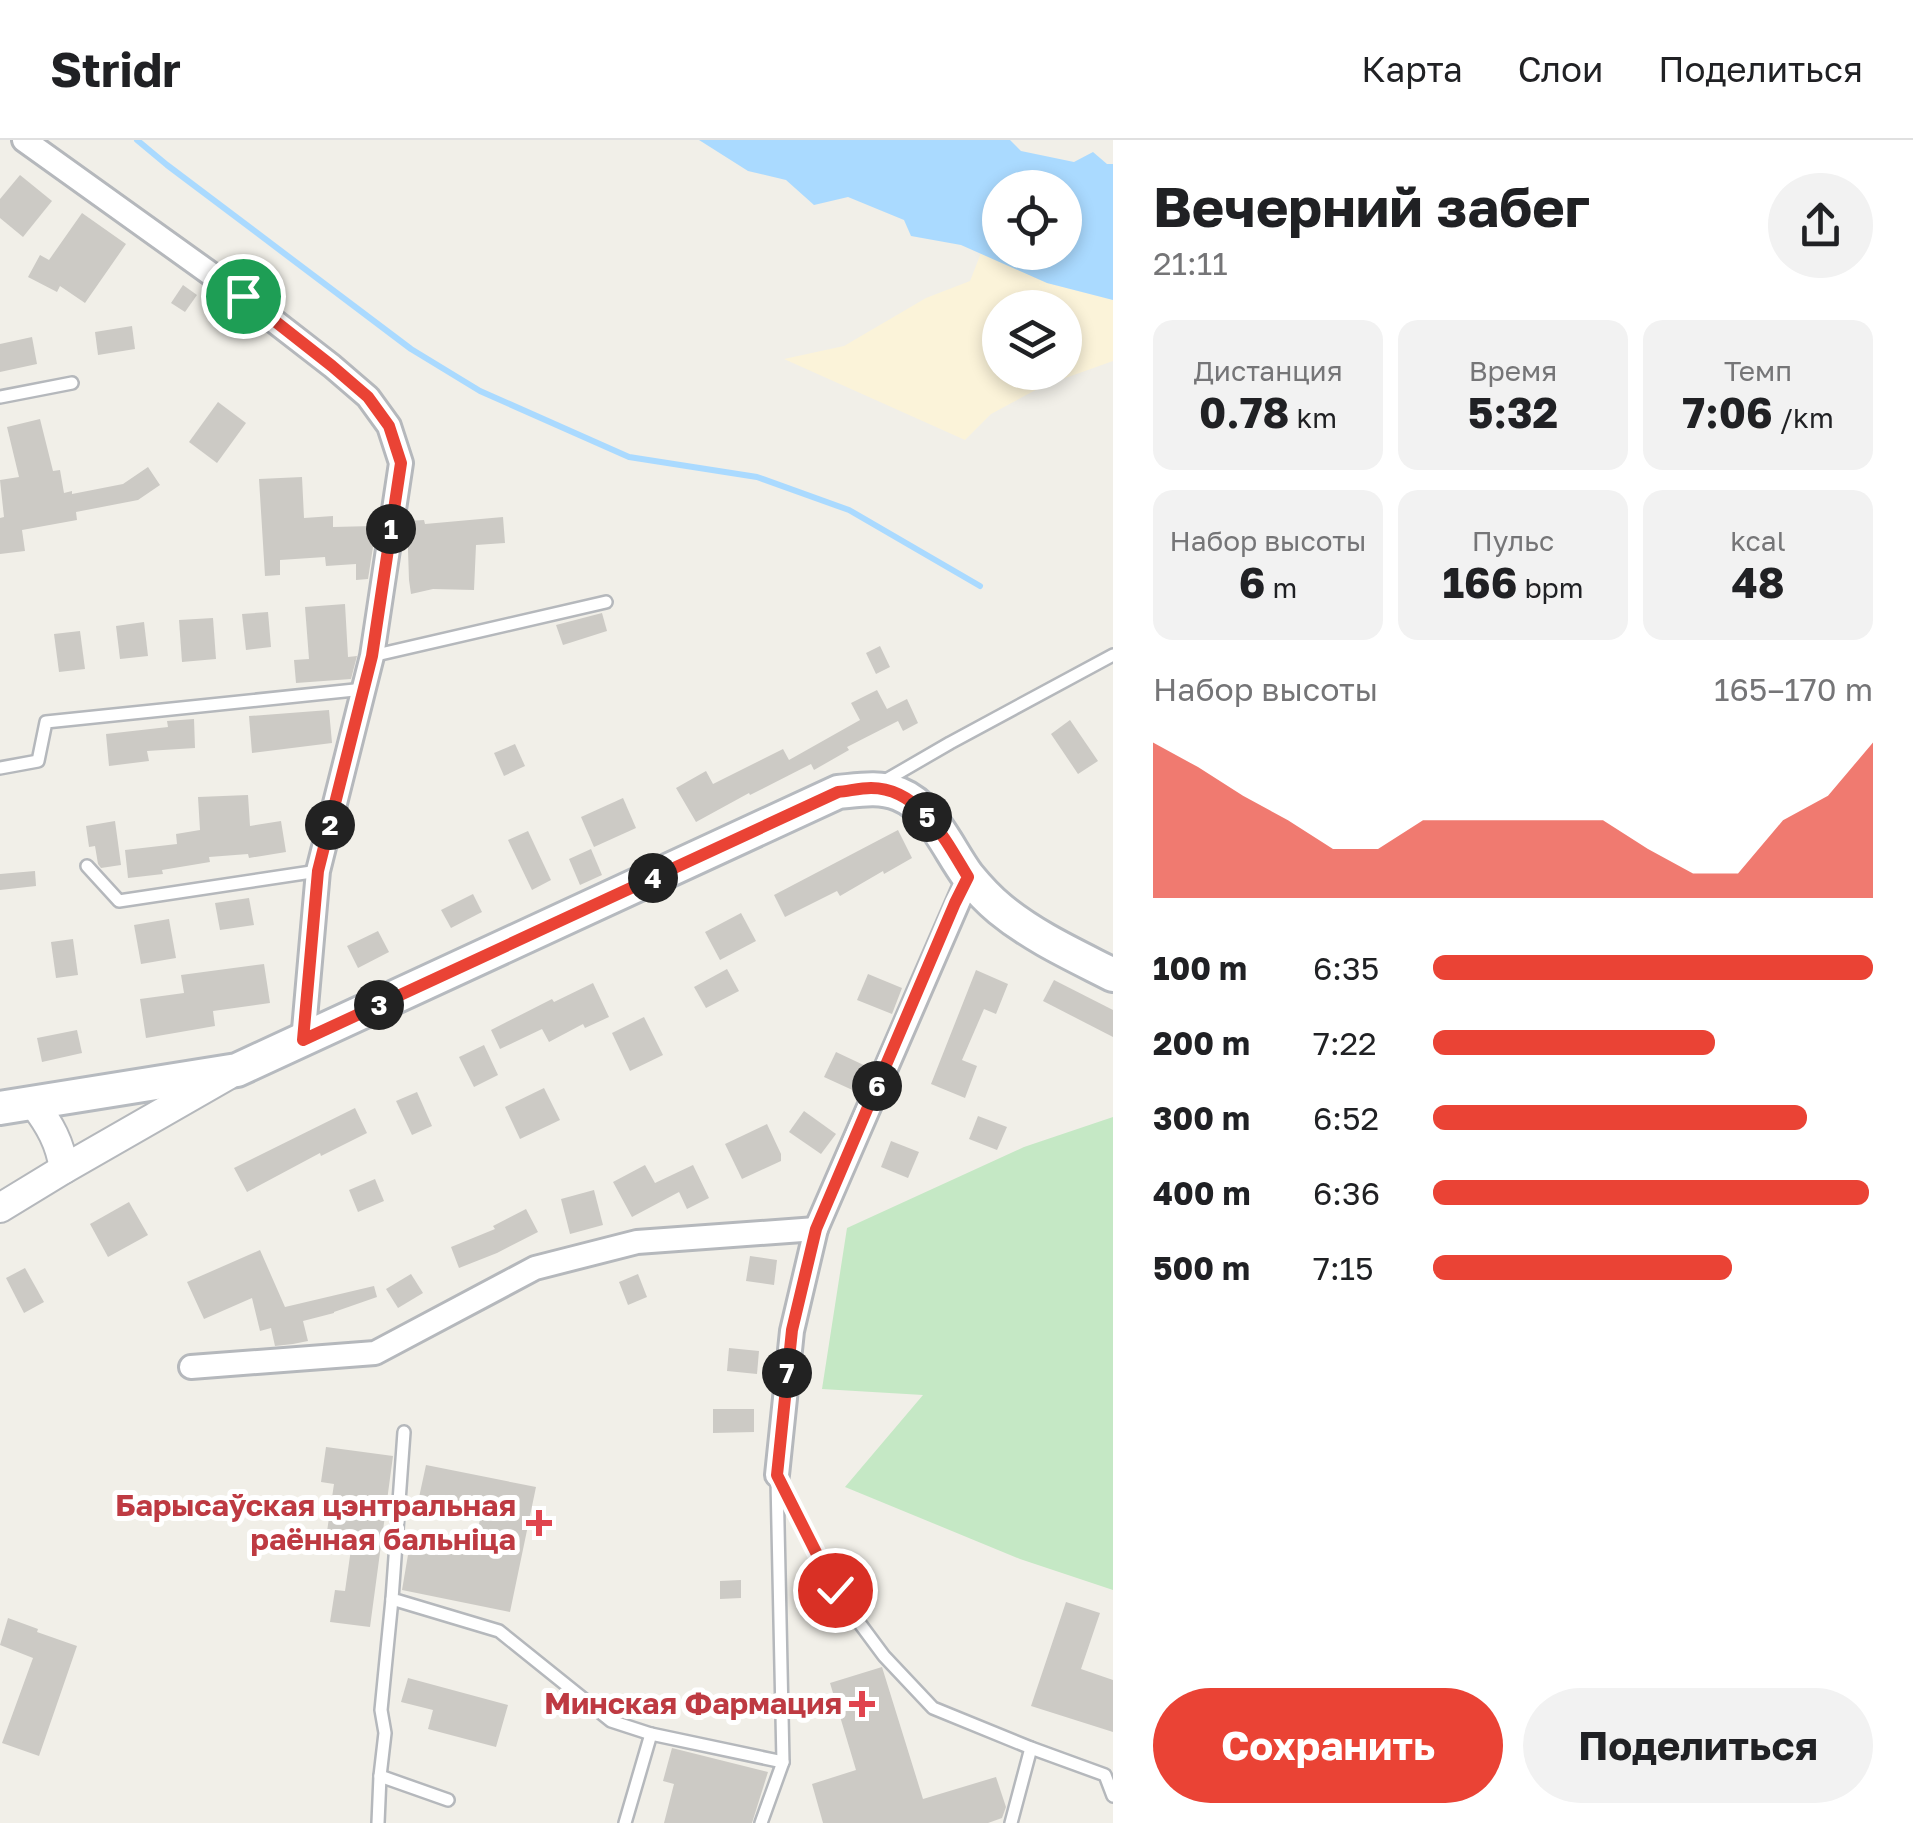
<!DOCTYPE html>
<html lang="ru">
<meta charset="utf-8">
<style>
:root{--surface:#fff;--page:#f2f2f2;--text:#202124;--muted:#757577;--line:#e0e0e0;--accent:#ea4335}
body{margin:0;font-family:"Golos Text",sans-serif;background:var(--page);color:var(--text);height:100vh;display:flex;flex-direction:column;font-size:38px;white-space:nowrap}
*{box-sizing:border-box;margin:0}
p{font-size:32px;color:var(--muted)}
.icon{flex:none;width:55px;height:55px;fill:none;stroke:currentColor;stroke-width:2;stroke-linecap:round;stroke-linejoin:round}
.map{position:relative;flex:1;overflow:hidden}
.details{display:flex;flex-direction:column;background:var(--surface);width:800px}
.details>*{flex:none}
.controls{position:absolute;left:982px;top:30px;display:grid;gap:20px}
.controls a{display:grid;place-items:center;width:100px;height:100px;border-radius:50%;background:var(--surface);box-shadow:0 5px 15px #0003;font-size:50px}
.pin{position:absolute;display:grid;place-items:center;width:85px;height:85px;color:#fff;margin:-42px;border:5px solid #fff;border-radius:50%;box-shadow:0 2px 10px #0007}
.km{position:absolute;width:50px;height:50px;margin:-25px;border-radius:50%;background:#222;color:#fff;font-size:28px;line-height:50px;text-align:center}
.round{display:grid;place-items:center;flex:none;width:105px;height:105px;border-radius:52px;background:var(--page)}
.headline{display:flex;align-items:center;justify-content:space-between;height:170px;padding:0 40px}
h1{font-size:55px;font-weight:700;line-height:75px}
.metrics{display:grid;grid-template-columns:repeat(3,1fr);gap:15px;height:170px;padding:10px 40px}
.metrics div{display:grid;align-content:center;border-radius:20px;background:var(--page);text-align:center}
.metrics b{font-size:42px;font-weight:700}
.metrics small{font-size:28px;font-weight:400}
.metrics p{font-size:28px}
.chart{height:280px;padding:20px 40px}
.chart p{display:flex;justify-content:space-between}
.chart svg{width:100%;height:180px;margin-top:10px;fill:var(--accent);opacity:.7}
.action{display:flex;gap:20px;margin-top:auto;padding:20px 40px}
.action a{flex:1;height:115px;border-radius:60px;background:var(--accent);color:#fff;font-size:40px;font-weight:700;line-height:115px;text-align:center}
.action a+a{background:var(--page);color:var(--text)}
ul{padding:0 40px;list-style:none;font-size:32px}
li{display:grid;grid-template-columns:160px 120px 1fr;align-items:center;height:75px}
li i{height:25px;border-radius:12px;background:var(--accent)}
header{display:flex;align-items:center;gap:60px;box-sizing:border-box;height:140px;padding:0 50px;background:var(--surface);border-bottom:2px solid var(--line)}
header strong{font-size:48px}
nav{display:flex;gap:55px;margin-inline-start:auto;font-size:35px}
main{display:flex;flex:1;min-height:0}
.map>svg:first-child{display:block}
.green{fill:#c5e8c5}
.sand{fill:#fbf3d9;fill-rule:evenodd}
.water{fill:#aadaff;fill-rule:evenodd}
.lines{fill:none;stroke-linecap:round;stroke-linejoin:round}
.stream{stroke:#aadaff;stroke-width:6}
.building{fill:#cccac5}
.service-casing{stroke:#b5b8bc;stroke-width:16}
.minor-casing{stroke:#b5b8bc;stroke-width:28}
.tertiary-casing{stroke:#b5b8bc;stroke-width:32}
.secondary-casing{stroke:#b6babf;stroke-width:38}
.service{stroke:#fff;stroke-width:11}
.minor{stroke:#fff;stroke-width:22}
.tertiary{stroke:#fff;stroke-width:28}
.secondary{stroke:#fff;stroke-width:32}
.route-casing{stroke:#fff;stroke-width:20}
.route{stroke:#ea4335;stroke-width:12}
.health-dot{fill:#e0444e;stroke:#fff;stroke-width:4}
.labels{text-anchor:middle;stroke-width:10;stroke-linejoin:round;paint-order:stroke}
.health-label{font-size:30px;font-weight:bold;fill:#be3a42;stroke:#fff;text-anchor:end}
</style>
<header>
<strong>Stridr</strong>
<nav><a>Карта</a><a>Слои</a><a>Поделиться</a></nav>
</header>
<main>
<div class="map">
<svg width="1113" height="1683" viewBox="0 0 1113 1683">
<rect width="100%" height="100%" fill="#f1efe8"/>
<path class="green" d="M1113 977V1450L1020 1419 845 1347 923 1255 822 1249 847 1088 1024 1007Z"/>
<path class="sand" d="M981 113 1047 143 1113 160V221L1043 246 991 274 965 300 784 219 844 206 926 158 970 141ZM1000 168H1065V232H1000Z"/>
<path class="water" d="M699 0H1010L1021 11 1074 22 1093 12 1107 24H1113V160L1047 143 961 105 911 96 904 80 848 57 814 65 786 40 748 31ZM1000 48H1065V112H1000Z"/>
<g class="lines">
<path class="stream" d="M137 0 167 25 411 209 480 251 629 317 757 337 849 370 980 446"/>
</g>
<g class="building">
<path d="M20 35 52 61 23 97 0 78V59Z"/>
<path d="M82 73 126 104 85 163 60 146 57 152 28 137 40 115 49 120Z"/>
<path d="M183 145 197 155 185 172 171 163Z"/>
<path d="M132 186 135 209 98 215 95 192Z"/>
<path d="M32 197 37 224 0 232V204Z"/>
<path d="M218 262 246 283 217 323 189 302Z"/>
<path d="M40 279 53 331 60 330 64 353 72 351V354L123 344 148 327 160 345 138 360 76 372 77 380 22 390 25 411 0 414V378L4 377 0 340 19 337 7 287Z"/>
<path d="M302 337 304 378 333 376V387L373 386V407L368 439 356 440V424L326 426 325 417 280 420V435L265 436 259 339Z"/>
<path d="M503 377 505 403 476 405 474 450 433 449 411 454 409 440 407 381 424 380 425 384Z"/>
<path d="M345 464 348 517 357 516 351 539 296 543 294 520 309 519 305 467Z"/>
<path d="M268 472 271 507 246 510 242 474Z"/>
<path d="M602 473 607 491 563 505 556 485Z"/>
<path d="M213 478 216 519 182 522 179 480Z"/>
<path d="M144 482 148 516 120 519 116 486Z"/>
<path d="M80 491 85 529 59 532 54 494Z"/>
<path d="M880 506 890 527 876 534 866 513Z"/>
<path d="M877 550 887 569 907 559 918 583 903 591 898 581 847 607 849 610 814 630 811 624 750 655 749 653 696 682 676 648 706 631 713 644 783 609 789 620 860 580 851 563Z"/>
<path d="M329 570 332 603 252 613 249 576Z"/>
<path d="M194 579 195 608 147 611 149 621 109 626 106 594 168 587 167 581Z"/>
<path d="M1070 580 1098 621 1078 634 1051 594Z"/>
<path d="M515 604 525 626 504 636 494 613Z"/>
<path d="M248 655 250 686 281 681 286 712 249 718 248 714 209 717 210 722 162 730 163 734 128 738 125 710 177 704 176 694 200 690 198 657Z"/>
<path d="M623 658 636 688 594 707 581 677Z"/>
<path d="M115 681 121 725 101 728 98 724 95 706 89 707 86 686Z"/>
<path d="M898 690 912 718 884 734 883 731 840 756 837 751 785 777 774 755Z"/>
<path d="M528 691 551 740 532 750 508 700Z"/>
<path d="M591 709 602 735 580 745 569 719Z"/>
<path d="M35 731 36 746 0 750V734Z"/>
<path d="M473 754 482 772 451 788 441 770Z"/>
<path d="M249 758 254 785 220 790 215 763Z"/>
<path d="M741 773 756 801 720 820 705 792Z"/>
<path d="M169 779 176 818 141 824 134 785Z"/>
<path d="M378 791 389 812 358 828 347 806Z"/>
<path d="M73 799 78 835 56 838 51 802Z"/>
<path d="M264 824 270 863 213 871 215 886 146 898 140 859 184 853 181 835Z"/>
<path d="M727 829 739 851 706 868 694 847Z"/>
<path d="M976 830 1008 844 996 874 984 869 962 920 977 926 965 958 931 944Z"/>
<path d="M868 834 902 848 892 874 857 860Z"/>
<path d="M1054 840 1113 870V897L1043 861Z"/>
<path d="M593 843 609 877 585 888 583 884 549 902 542 889 500 909 491 890 552 859 554 862Z"/>
<path d="M644 877 663 915 630 931 612 893Z"/>
<path d="M77 890 82 913 42 922 37 898Z"/>
<path d="M484 905 498 935 474 947 459 917Z"/>
<path d="M836 912 870 928 859 953 824 937Z"/>
<path d="M544 948 560 980 520 999 505 967Z"/>
<path d="M417 952 432 986 412 995 396 961Z"/>
<path d="M355 968 367 993 321 1016 320 1013 247 1052 234 1028Z"/>
<path d="M804 971 836 994 821 1014 789 992Z"/>
<path d="M978 976 1007 987 997 1010 969 999Z"/>
<path d="M767 984 781 1014V1021L742 1039 725 1004Z"/>
<path d="M891 1001 919 1012 908 1038 881 1027Z"/>
<path d="M645 1025 655 1043 693 1025 709 1058 687 1069 679 1052 632 1077 613 1042Z"/>
<path d="M375 1039 384 1061 358 1072 349 1050Z"/>
<path d="M594 1050 603 1085 570 1094 561 1059Z"/>
<path d="M129 1062 148 1095 108 1117 90 1084Z"/>
<path d="M526 1069 538 1092 497 1113 459 1128 451 1107 495 1089 493 1086Z"/>
<path d="M260 1110 285 1167 374 1146 377 1157 334 1172V1173L303 1181 308 1201 293 1204 275 1206 271 1188 260 1191 252 1158 204 1179 187 1142Z"/>
<path d="M750 1116 777 1120 774 1145 746 1141Z"/>
<path d="M25 1128 44 1162 24 1173 6 1138Z"/>
<path d="M411 1134 423 1153 398 1168 386 1149Z"/>
<path d="M638 1134 647 1157 628 1165 619 1142Z"/>
<path d="M729 1208 759 1211 757 1234 727 1231Z"/>
<path d="M713 1269H754V1292L713 1293Z"/>
<path d="M326 1307 393 1316 370 1487 330 1482 335 1450 345 1451 351 1409 325 1405 334 1344 321 1342Z"/>
<path d="M426 1325 536 1347 510 1472 402 1450 409 1409 413 1410 415 1398 474 1410 481 1374 418 1362Z"/>
<path d="M741 1440V1458L720 1459V1441Z"/>
<path d="M1066 1462 1100 1473 1081 1529 1113 1540V1592L1031 1566Z"/>
<path d="M8 1478 38 1489 37 1492 77 1506 39 1616 2 1603 33 1518 0 1505Z"/>
<path d="M882 1527 923 1659 996 1637 1006 1667 1002 1678 988 1683H823L812 1644 856 1630 830 1543Z"/>
<path d="M408 1538 508 1565 496 1607 428 1589 433 1570 401 1562Z"/>
<path d="M672 1608 768 1632 752 1683H664L674 1644 663 1641Z"/>
</g>
<g class="lines">
<g class="service-casing">
<g id="service">
<path d="M0 257 72 243"/>
<path d="M372 516 606 462"/>
<path d="M0 628 38 621 46 582 364 549"/>
<path d="M881 643 950 603 1113 515"/>
<path d="M87 726 119 761 318 731"/>
<path d="M404 1292 392 1459 499 1491 611 1581 651 1594 783 1622"/>
<path d="M777 1335 835 1450 884 1516 933 1568 1031 1608 1105 1635 1113 1656"/>
<path d="M380 1636 448 1660"/>
<path d="M378 1683 380 1636 385 1593 381 1570 392 1459"/>
<path d="M625 1683 651 1594"/>
<path d="M761 1683 783 1622 777 1339"/>
<path d="M1011 1683 1031 1608"/>
</g>
</g>
<g class="minor-casing">
<g id="minor">
<path d="M24 0 243 157 332 226 368 257 389 286 401 323 372 516 318 731 303 901"/>
<path d="M191 1227 375 1213 535 1128 637 1102 816 1089"/>
<path d="M777 1335 792 1191 816 1089 969 737"/>
</g>
</g>
<g class="tertiary-casing">
<g id="tertiary">
<path d="M34 964C50 985 60 1003 64 1029"/>
<path d="M0 1068 64 1029 228 935"/>
</g>
</g>
<g class="secondary-casing">
<path id="secondary" d="M0 968 237 930 838 652C859 650 879 646 899 654 932 667 948 709 968 736 977 747 989 760 1000 769 1034 797 1074 815 1113 835"/>
</g>
<use href="#service" class="service"/>
<use href="#minor" class="minor"/>
<use href="#tertiary" class="tertiary"/>
<use href="#secondary" class="secondary"/>
</g>
<g class="lines">
<g class="route-casing">
<path id="route" d="M243 156 332 226 368 257 389 286 401 323 372 516 318 731 303 900 838 652C849 651 860 648 871 648 920 648 946 701 968 737L955 763 816 1089 792 1190 777 1335 835 1450"/>
</g>
<use href="#route" class="route"/>
</g>
<g class="health-dot">
<path d="M534 1368h10v10h10v10h-10v10h-10v-10h-10v-10h10z"/>
<path d="M857 1549h10v10h10v10h-10v10h-10v-10h-10v-10h10z"/>
</g>
<g class="labels">
<g class="health-label">
<text x="516" y="1376">Барысаўская цэнтральная<tspan x="516" dy="34">раённая бальніца</tspan></text>
<text x="842" y="1574">Минская Фармация</text>
</g>
</g>
</svg>
<div class="controls">
<a><svg class="icon" aria-label="locate" viewBox="0 0 24 24"><circle cx="12" cy="12" r="6"/><path d="M12 2v4M12 18v4M2 12h4M18 12h4"/></svg></a>
<a><svg class="icon" aria-label="layers" viewBox="0 0 24 24"><path d="M12 4l9 5-9 5-9-5zM3 14l9 5 9-5"/></svg></a>
</div>
<div class="pin" style="left:243px;top:156px;background:#1e9e55"><svg class="icon" aria-label="arrive" viewBox="0 0 24 24"><path d="M6 21V4h12l-3 4 3 4H6"/></svg></div>
<div class="pin" style="left:835px;top:1450px;background:#d93025"><svg class="icon" aria-label="check" viewBox="0 0 24 24"><path d="M5 12l5 5 9-10"/></svg></div>
<b class="km" style="left:391px;top:389px">1</b>
<b class="km" style="left:330px;top:685px">2</b>
<b class="km" style="left:379px;top:865px">3</b>
<b class="km" style="left:653px;top:738px">4</b>
<b class="km" style="left:927px;top:677px">5</b>
<b class="km" style="left:877px;top:946px">6</b>
<b class="km" style="left:787px;top:1233px">7</b>
</div>
<section class="details">
<div class="headline"><div><h1>Вечерний забег</h1><p>21:11</p></div><a class="round"><svg class="icon" aria-label="share" viewBox="0 0 24 24"><path d="M12 15V3M7 8l5-5 5 5M5 13v7h14v-7"/></svg></a></div>
<div class="metrics">
<div><p>Дистанция</p><b>0.78<small> km</small></b></div>
<div><p>Время</p><b>5:32</b></div>
<div><p>Темп</p><b>7:06<small> /km</small></b></div>
</div>
<div class="metrics">
<div><p>Набор высоты</p><b>6<small> m</small></b></div>
<div><p>Пульс</p><b>166<small> bpm</small></b></div>
<div><p>kcal</p><b>48</b></div>
</div>
<div class="chart"><p><span>Набор высоты</span>165–170 m</p>
<svg viewBox="0 0 160 44" preserveAspectRatio="none"><path d="M0 44V6L10 12L20 19L30 25L40 32L50 32L60 25L70 25L80 25L90 25L100 25L110 32L120 38L130 38L140 25L150 19L160 6V44z"/></svg>
</div>
<ul>
<li><b>100 m</b>6:35<i style="width:100%"></i></li>
<li><b>200 m</b>7:22<i style="width:64%"></i></li>
<li><b>300 m</b>6:52<i style="width:85%"></i></li>
<li><b>400 m</b>6:36<i style="width:99%"></i></li>
<li><b>500 m</b>7:15<i style="width:68%"></i></li>
</ul>
<div class="action"><a>Сохранить</a><a>Поделиться</a></div>
</section>
</main>
